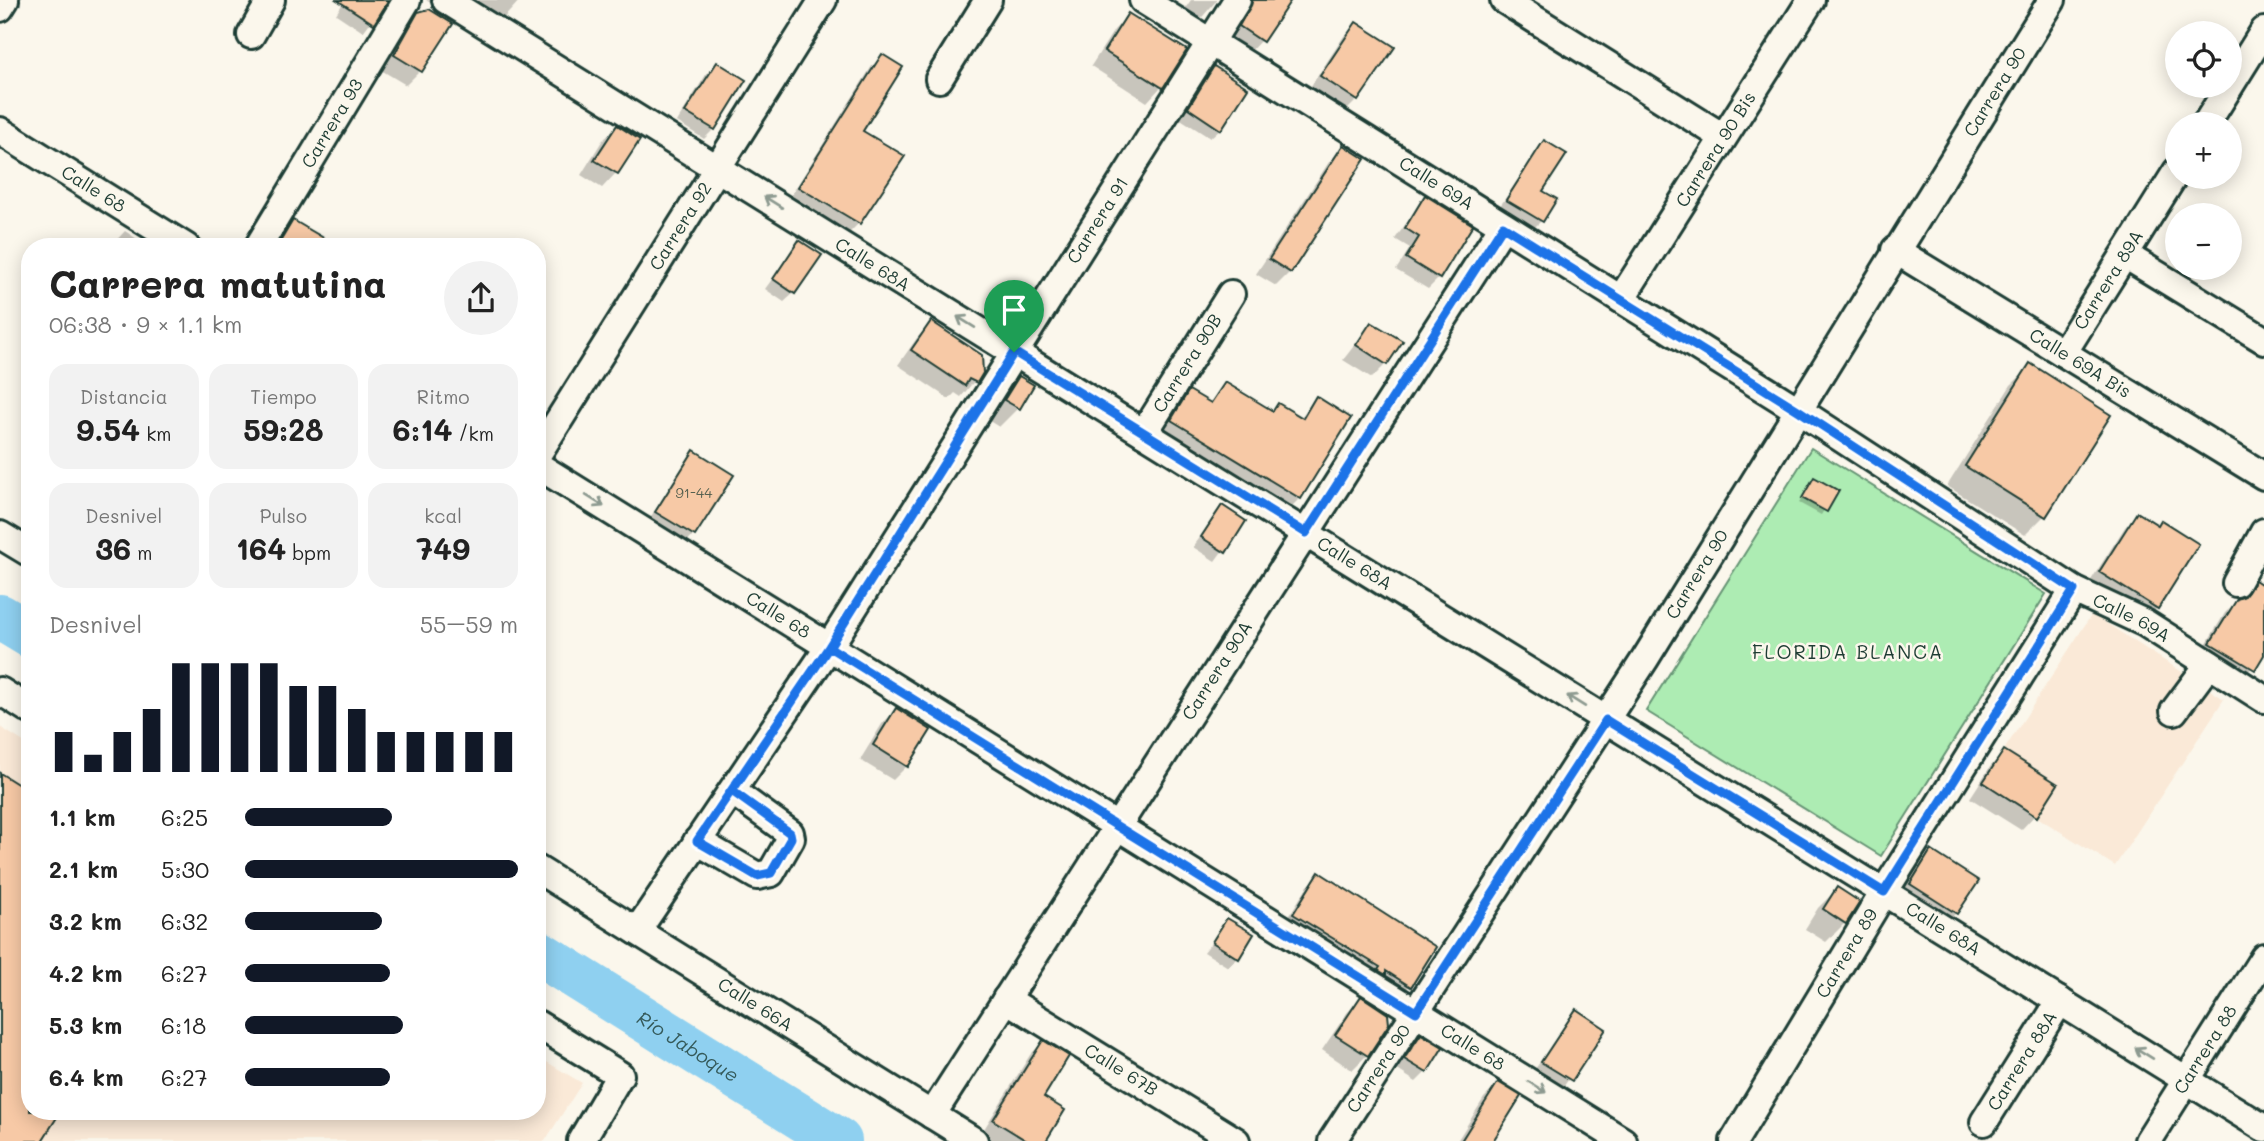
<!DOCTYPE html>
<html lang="es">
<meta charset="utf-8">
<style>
:root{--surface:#fff;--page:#f2f2f2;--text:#222;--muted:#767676;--accent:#111827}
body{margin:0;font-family:Mali,sans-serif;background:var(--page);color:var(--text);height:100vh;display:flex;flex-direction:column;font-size:26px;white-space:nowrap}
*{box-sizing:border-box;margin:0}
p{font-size:23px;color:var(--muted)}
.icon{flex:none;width:38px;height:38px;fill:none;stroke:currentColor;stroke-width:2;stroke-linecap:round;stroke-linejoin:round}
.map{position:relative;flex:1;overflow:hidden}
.drawer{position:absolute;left:21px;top:238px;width:525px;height:882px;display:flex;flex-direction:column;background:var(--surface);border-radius:28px;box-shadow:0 4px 18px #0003}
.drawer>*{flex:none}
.controls{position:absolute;left:2165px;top:21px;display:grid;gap:14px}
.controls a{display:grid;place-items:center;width:77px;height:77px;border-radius:50%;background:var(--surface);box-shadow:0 4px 18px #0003;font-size:35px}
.pin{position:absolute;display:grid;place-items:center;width:60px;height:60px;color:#fff;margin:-72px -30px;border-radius:50% 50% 50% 0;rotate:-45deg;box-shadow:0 0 7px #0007}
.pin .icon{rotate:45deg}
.round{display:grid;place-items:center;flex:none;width:74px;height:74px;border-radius:37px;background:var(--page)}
.head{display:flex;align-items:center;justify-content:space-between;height:119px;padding:0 28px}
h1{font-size:38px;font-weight:700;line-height:52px}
.metrics{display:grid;grid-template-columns:repeat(3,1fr);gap:10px;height:119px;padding:7px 28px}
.metrics div{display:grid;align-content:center;border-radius:18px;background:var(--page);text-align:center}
.metrics b{font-size:30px;font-weight:700}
.metrics small{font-size:19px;font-weight:400}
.metrics p{font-size:19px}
.chart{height:196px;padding:14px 28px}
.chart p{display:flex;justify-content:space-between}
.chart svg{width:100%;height:126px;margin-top:7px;stroke:var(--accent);stroke-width:6}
ul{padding:0 28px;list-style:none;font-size:23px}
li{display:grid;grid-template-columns:112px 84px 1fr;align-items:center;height:52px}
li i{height:18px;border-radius:9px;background:var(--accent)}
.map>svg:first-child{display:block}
.built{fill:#fae9d7}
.green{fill:#adecb3;stroke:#669474;stroke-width:2}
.shadow{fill:#0003}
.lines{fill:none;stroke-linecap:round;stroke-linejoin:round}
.river{stroke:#8fd0f0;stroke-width:46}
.building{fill:#f7c9a6;stroke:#1f3d34;stroke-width:2}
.minor-casing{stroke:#1f3d34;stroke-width:32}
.minor{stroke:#fbf7ec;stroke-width:26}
.oneway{stroke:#8d9a90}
.route-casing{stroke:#fff;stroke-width:14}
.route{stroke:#1a73e8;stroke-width:9}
.labels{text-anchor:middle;stroke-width:5;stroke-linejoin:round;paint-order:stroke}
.number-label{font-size:14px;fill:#556050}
.street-label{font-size:18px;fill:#1f3d34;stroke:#fbf7ec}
.neighbourhood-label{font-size:19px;letter-spacing:2px;fill:#1f3d34;stroke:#fbf7ec}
.water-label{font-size:19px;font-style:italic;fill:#355a5a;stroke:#fbf7ec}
</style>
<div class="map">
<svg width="2264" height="1141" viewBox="0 0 2264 1141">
<rect width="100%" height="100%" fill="#fbf7ec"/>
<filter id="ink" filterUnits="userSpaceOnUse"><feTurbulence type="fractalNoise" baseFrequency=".0143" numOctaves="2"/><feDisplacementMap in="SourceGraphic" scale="14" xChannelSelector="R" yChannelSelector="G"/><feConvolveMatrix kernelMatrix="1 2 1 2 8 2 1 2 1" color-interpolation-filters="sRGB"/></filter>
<g filter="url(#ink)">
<g class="built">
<path d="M2092 614 2224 699 2115 866 2037 817 2004 750Z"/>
<path d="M0 727 30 746V1111H537V1056L582 1083 545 1141H0Z"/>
</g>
<path class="green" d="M1811 448 2046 594 1881 856 1646 711Z"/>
<g class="shadow">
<path d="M345 0H387L363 32 336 14Z"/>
<path d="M426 0H520L492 31 460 22Z"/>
<path d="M1191 0H1277L1261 40 1247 55 1226 41 1232 1 1217 0 1197 23 1182 13Z"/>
<path d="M432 10 451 23 420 71 406 85 381 70 404 28 419 13Z"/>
<path d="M1129 15 1184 51 1161 87 1147 102 1091 66 1114 30Z"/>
<path d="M1357 24 1392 47 1357 100 1345 112 1309 89 1344 36Z"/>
<path d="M882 56 861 131 859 223 850 232 790 197 872 66Z"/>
<path d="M717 64 714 129 704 139 677 122 707 73Z"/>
<path d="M1214 69 1220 129 1210 138 1179 118Z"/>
<path d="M617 127 638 140 616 173 602 188 581 175 602 141Z"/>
<path d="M1544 142 1541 221 1532 230 1498 209Z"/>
<path d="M1343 148 1290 272 1276 286 1256 274 1329 162Z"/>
<path d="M1425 197 1439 278 1428 289 1396 270 1410 248 1395 239Z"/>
<path d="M293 222 307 247H272L279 237Z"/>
<path d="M125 231 149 247H110Z"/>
<path d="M799 242 794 293 784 302 765 289Z"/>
<path d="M931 323 981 373 961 397 955 393 949 399 898 365 917 338Z"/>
<path d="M1371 324 1386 364 1372 378 1343 360Z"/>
<path d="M2031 366 2109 415 2044 516 2025 535 1947 486 2011 385Z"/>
<path d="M1019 378 1032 386 1018 408 999 427 986 419 1000 397Z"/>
<path d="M1225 384 1271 412 1278 405 1300 418 1316 399 1349 419 1300 498 1289 509 1162 430 1190 392 1209 404Z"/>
<path d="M695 452 731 475 693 535 684 545 647 522Z"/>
<path d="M1815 479 1836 491 1821 515 1799 503Z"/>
<path d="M1222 508 1244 522 1215 561 1193 547Z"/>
<path d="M2138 515 2157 608 2145 620 2088 585 2125 527Z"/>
<path d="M2256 583 2264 588V652L2241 681 2199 656 2225 613Z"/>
<path d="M896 710 907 766 893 780 860 760 882 724Z"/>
<path d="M2004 752 2035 815 2021 830 1970 798 1990 767Z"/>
<path d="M1932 853 1956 913 1941 927 1897 899 1917 867Z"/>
<path d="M1320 874 1434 948 1409 986 1397 999 1282 927 1307 887Z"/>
<path d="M1837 889 1845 923 1826 942 1805 929 1818 908Z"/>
<path d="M1228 921 1238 957 1228 967 1204 952Z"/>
<path d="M1361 998 1387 1024 1367 1055 1352 1070 1322 1050 1347 1013Z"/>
<path d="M1576 1011 1604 1029 1561 1090 1533 1072Z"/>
<path d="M1421 1036 1426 1072 1416 1082 1396 1069Z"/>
<path d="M1043 1042 1044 1141H993L981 1134 1030 1055Z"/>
<path d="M1498 1084 1491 1141H1457L1484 1098Z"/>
</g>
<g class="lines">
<g class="river">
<path d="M0 617 30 635"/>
<path id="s1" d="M537 952 839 1141"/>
</g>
</g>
<g class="building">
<path d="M337 0H389L374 24Z"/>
<path d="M1253 0H1291L1263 42 1239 26Z"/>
<path d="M429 9 453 24 422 72 394 55 418 12Z"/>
<path d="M1128 13 1187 50 1163 88 1104 51Z"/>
<path d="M1356 22 1395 47 1358 101 1320 76Z"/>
<path d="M882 54 903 67 863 131 905 156 860 224 798 187Z"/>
<path d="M717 62 746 80 715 130 685 112Z"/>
<path d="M1214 66 1248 88 1221 130 1188 108Z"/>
<path d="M617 125 640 140 618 174 594 160Z"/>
<path d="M1544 140 1567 154 1543 191 1557 199 1543 222 1506 200Z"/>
<path d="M1343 145 1365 159 1291 273 1269 259Z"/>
<path d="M1425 195 1473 225 1440 279 1406 258 1419 237 1405 228Z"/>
<path d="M293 220 339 247H277Z"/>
<path d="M799 240 822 255 795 294 773 279Z"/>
<path d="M931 321 982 355 983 373 977 383 969 379 965 386 911 350Z"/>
<path d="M1371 322 1403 341 1387 365 1356 345Z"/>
<path d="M2030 363 2111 415 2046 517 1965 466Z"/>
<path d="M1019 376 1034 385 1020 409 1004 400Z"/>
<path d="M1225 382 1273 411 1278 403 1303 418 1316 396 1351 418 1301 499 1171 420 1189 390 1211 403Z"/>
<path d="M694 450 734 475 695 536 655 512Z"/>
<path d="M1814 477 1839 491 1827 512 1802 498Z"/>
<path d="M1222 505 1246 521 1226 553 1201 537Z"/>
<path d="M2137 512 2158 525 2161 520 2199 544 2158 609 2099 572Z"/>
<path d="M2255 580 2264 586V655L2255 670 2210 643 2237 599 2245 596Z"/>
<path d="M896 708 931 730 908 767 873 745Z"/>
<path d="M2004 750 2058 784 2037 817 1983 782Z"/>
<path d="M0 773 30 792V1111H61L42 1141H0Z"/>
<path d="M1931 850 1979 881 1957 914 1910 884Z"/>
<path d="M1319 872 1436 947 1411 987 1386 971V975L1378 970 1380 967 1293 914Z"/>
<path d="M1837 887 1860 902 1846 924 1823 909Z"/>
<path d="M1227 918 1254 934 1239 959 1212 942Z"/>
<path d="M1361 996 1388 1014 1389 1024 1368 1056 1335 1035Z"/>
<path d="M1576 1009 1606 1029 1572 1081 1541 1062Z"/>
<path d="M1421 1034 1443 1047 1427 1073 1404 1059Z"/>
<path d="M1043 1040 1069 1056 1044 1097 1065 1110 1046 1141H1027L993 1120Z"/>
<path d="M1498 1082 1521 1096 1493 1141H1461Z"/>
</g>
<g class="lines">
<g class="minor-casing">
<g id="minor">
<path id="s2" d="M446 0 2264 1128"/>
<path id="s3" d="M1143 0 1798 410 2074 590 2145 623 2264 699"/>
<path d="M1504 0 1723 137"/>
<path d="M0 8 5 0"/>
<path d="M251 35 271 0"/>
<path d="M939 79 988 0"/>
<path d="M2206 124 2264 31"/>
<path id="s4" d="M0 131 186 247"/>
<path id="s5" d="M258 247 407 0"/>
<path id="s6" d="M1895 250 2264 476"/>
<path d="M2125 255 2264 340"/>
<path id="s7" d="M1621 299 1811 0"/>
<path id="s8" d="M2063 353 2177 171"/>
<path id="s9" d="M1144 433 1231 294"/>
<path id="s10" d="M537 455 823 0"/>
<path id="s11" d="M537 465 1623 1141"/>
<path d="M0 535 30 553"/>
<path d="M2236 583 2264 532"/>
<path d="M0 691 30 710"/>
<path d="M2174 711 2209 664"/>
<path d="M697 841 757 876 771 873 791 838 790 833 732 791"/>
<path id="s12" d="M537 869 974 1141"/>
<path id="s13" d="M637 931 829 647 1237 0"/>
<path id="s14" d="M1006 999 1236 1141"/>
<path d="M537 1024 620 1075 581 1141"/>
<path id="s15" d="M932 1115 1503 226"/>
<path id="s16" d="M1984 1122 2060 1001"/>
<path id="s17" d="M1332 1141 1645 659 2052 0"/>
<path id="s18" d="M1734 1141 1884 892 2074 590"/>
<path id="s19" d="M2148 1141 2264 957"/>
</g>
</g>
<use href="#minor" class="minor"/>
</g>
<defs><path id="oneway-shaft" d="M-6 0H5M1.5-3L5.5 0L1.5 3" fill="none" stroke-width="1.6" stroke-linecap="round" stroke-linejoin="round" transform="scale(1.75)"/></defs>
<g class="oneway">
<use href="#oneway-shaft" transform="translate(773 202) rotate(-148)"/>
<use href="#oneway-shaft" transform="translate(966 322) rotate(-148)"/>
<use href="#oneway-shaft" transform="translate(595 501) rotate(32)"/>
<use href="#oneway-shaft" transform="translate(1576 701) rotate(-148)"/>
<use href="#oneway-shaft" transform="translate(2144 1053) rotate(-148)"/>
<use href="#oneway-shaft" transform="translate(1537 1087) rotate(32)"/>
</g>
</g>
<g class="lines" filter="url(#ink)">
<g class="route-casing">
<path id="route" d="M1014 352 829 647 697 841 757 876 771 873 791 838 790 833 732 791 829 647 1416 1012 1606 720 1884 892 2074 590 1798 410 1503 226 1306 533 1014 352"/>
</g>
<use href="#route" class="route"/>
</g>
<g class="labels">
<g class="number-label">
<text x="694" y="498">91-44</text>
</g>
<g class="street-label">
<text dy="6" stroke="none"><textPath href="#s17" startOffset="1241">Carrera 90</textPath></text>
<text dy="6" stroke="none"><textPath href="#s5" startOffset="144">Carrera 93</textPath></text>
<text dy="6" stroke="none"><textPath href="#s7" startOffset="177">Carrera 90 Bis</textPath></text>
<text dy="6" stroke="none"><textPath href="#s3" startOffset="346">Calle 69A</textPath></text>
<text dy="6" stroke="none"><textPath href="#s4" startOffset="110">Calle 68</textPath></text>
<text dy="6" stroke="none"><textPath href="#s13" startOffset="847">Carrera 91</textPath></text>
<text dy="6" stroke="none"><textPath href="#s10" startOffset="270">Carrera 92</textPath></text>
<text dy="6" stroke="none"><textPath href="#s2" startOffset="502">Calle 68A</textPath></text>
<text dy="6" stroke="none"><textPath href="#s8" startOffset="86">Carrera 89A</textPath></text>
<text dy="6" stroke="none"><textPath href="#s9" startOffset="82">Carrera 90B</textPath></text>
<text dy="6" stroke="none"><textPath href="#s6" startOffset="217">Calle 69A Bis</textPath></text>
<text dy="6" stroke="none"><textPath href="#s2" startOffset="1069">Calle 68A</textPath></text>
<text dy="6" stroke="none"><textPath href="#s17" startOffset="674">Carrera 90</textPath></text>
<text dy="6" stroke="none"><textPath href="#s11" startOffset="284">Calle 68</textPath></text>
<text dy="6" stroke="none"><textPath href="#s3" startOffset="1166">Calle 69A</textPath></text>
<text dy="6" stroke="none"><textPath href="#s15" startOffset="528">Carrera 90A</textPath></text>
<text dy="6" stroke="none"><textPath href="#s2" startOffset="1762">Calle 68A</textPath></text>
<text dy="6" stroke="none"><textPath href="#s18" startOffset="219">Carrera 89</textPath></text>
<text dy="6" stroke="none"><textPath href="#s12" startOffset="257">Calle 66A</textPath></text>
<text dy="6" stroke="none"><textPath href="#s11" startOffset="1102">Calle 68</textPath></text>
<text dy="6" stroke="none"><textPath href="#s19" startOffset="108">Carrera 88</textPath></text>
<text dy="6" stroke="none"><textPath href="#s16" startOffset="72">Carrera 88A</textPath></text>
<text dy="6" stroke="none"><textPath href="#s17" startOffset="86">Carrera 90</textPath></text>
<text dy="6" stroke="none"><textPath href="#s14" startOffset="135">Calle 67B</textPath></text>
</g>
<g class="neighbourhood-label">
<text x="1848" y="659">FLORIDA BLANCA</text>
</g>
<g class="water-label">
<text dy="7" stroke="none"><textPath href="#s1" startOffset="178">Río Jaboque</textPath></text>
</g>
</g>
</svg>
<div class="controls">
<a><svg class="icon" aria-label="locate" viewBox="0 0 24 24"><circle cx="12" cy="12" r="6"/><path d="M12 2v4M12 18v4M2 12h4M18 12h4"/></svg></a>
<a>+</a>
<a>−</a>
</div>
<div class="pin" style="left:1014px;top:352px;background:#1e9e55"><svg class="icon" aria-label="arrive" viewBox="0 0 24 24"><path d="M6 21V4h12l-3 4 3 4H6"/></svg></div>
<section class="drawer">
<div class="head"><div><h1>Carrera matutina</h1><p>06:38 · 9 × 1.1 km</p></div><a class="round"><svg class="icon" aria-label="share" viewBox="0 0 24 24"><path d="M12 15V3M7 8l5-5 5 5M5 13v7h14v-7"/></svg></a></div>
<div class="metrics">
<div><p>Distancia</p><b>9.54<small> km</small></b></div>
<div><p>Tiempo</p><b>59:28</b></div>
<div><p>Ritmo</p><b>6:14<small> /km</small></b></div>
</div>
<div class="metrics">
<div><p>Desnivel</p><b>36<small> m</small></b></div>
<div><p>Pulso</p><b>164<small> bpm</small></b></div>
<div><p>kcal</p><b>749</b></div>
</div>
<div class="chart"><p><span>Desnivel</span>55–59 m</p>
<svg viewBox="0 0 160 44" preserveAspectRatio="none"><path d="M5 44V30M15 44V38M25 44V30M35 44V22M45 44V6M55 44V6M65 44V6M75 44V6M85 44V14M95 44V14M105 44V22M115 44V30M125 44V30M135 44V30M145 44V30M155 44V30"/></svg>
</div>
<ul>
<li><b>1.1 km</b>6:25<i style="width:54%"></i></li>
<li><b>2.1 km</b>5:30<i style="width:100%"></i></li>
<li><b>3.2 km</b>6:32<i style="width:50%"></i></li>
<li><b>4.2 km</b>6:27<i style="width:53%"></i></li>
<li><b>5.3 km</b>6:18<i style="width:58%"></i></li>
<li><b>6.4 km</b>6:27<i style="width:53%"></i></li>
</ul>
</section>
</div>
